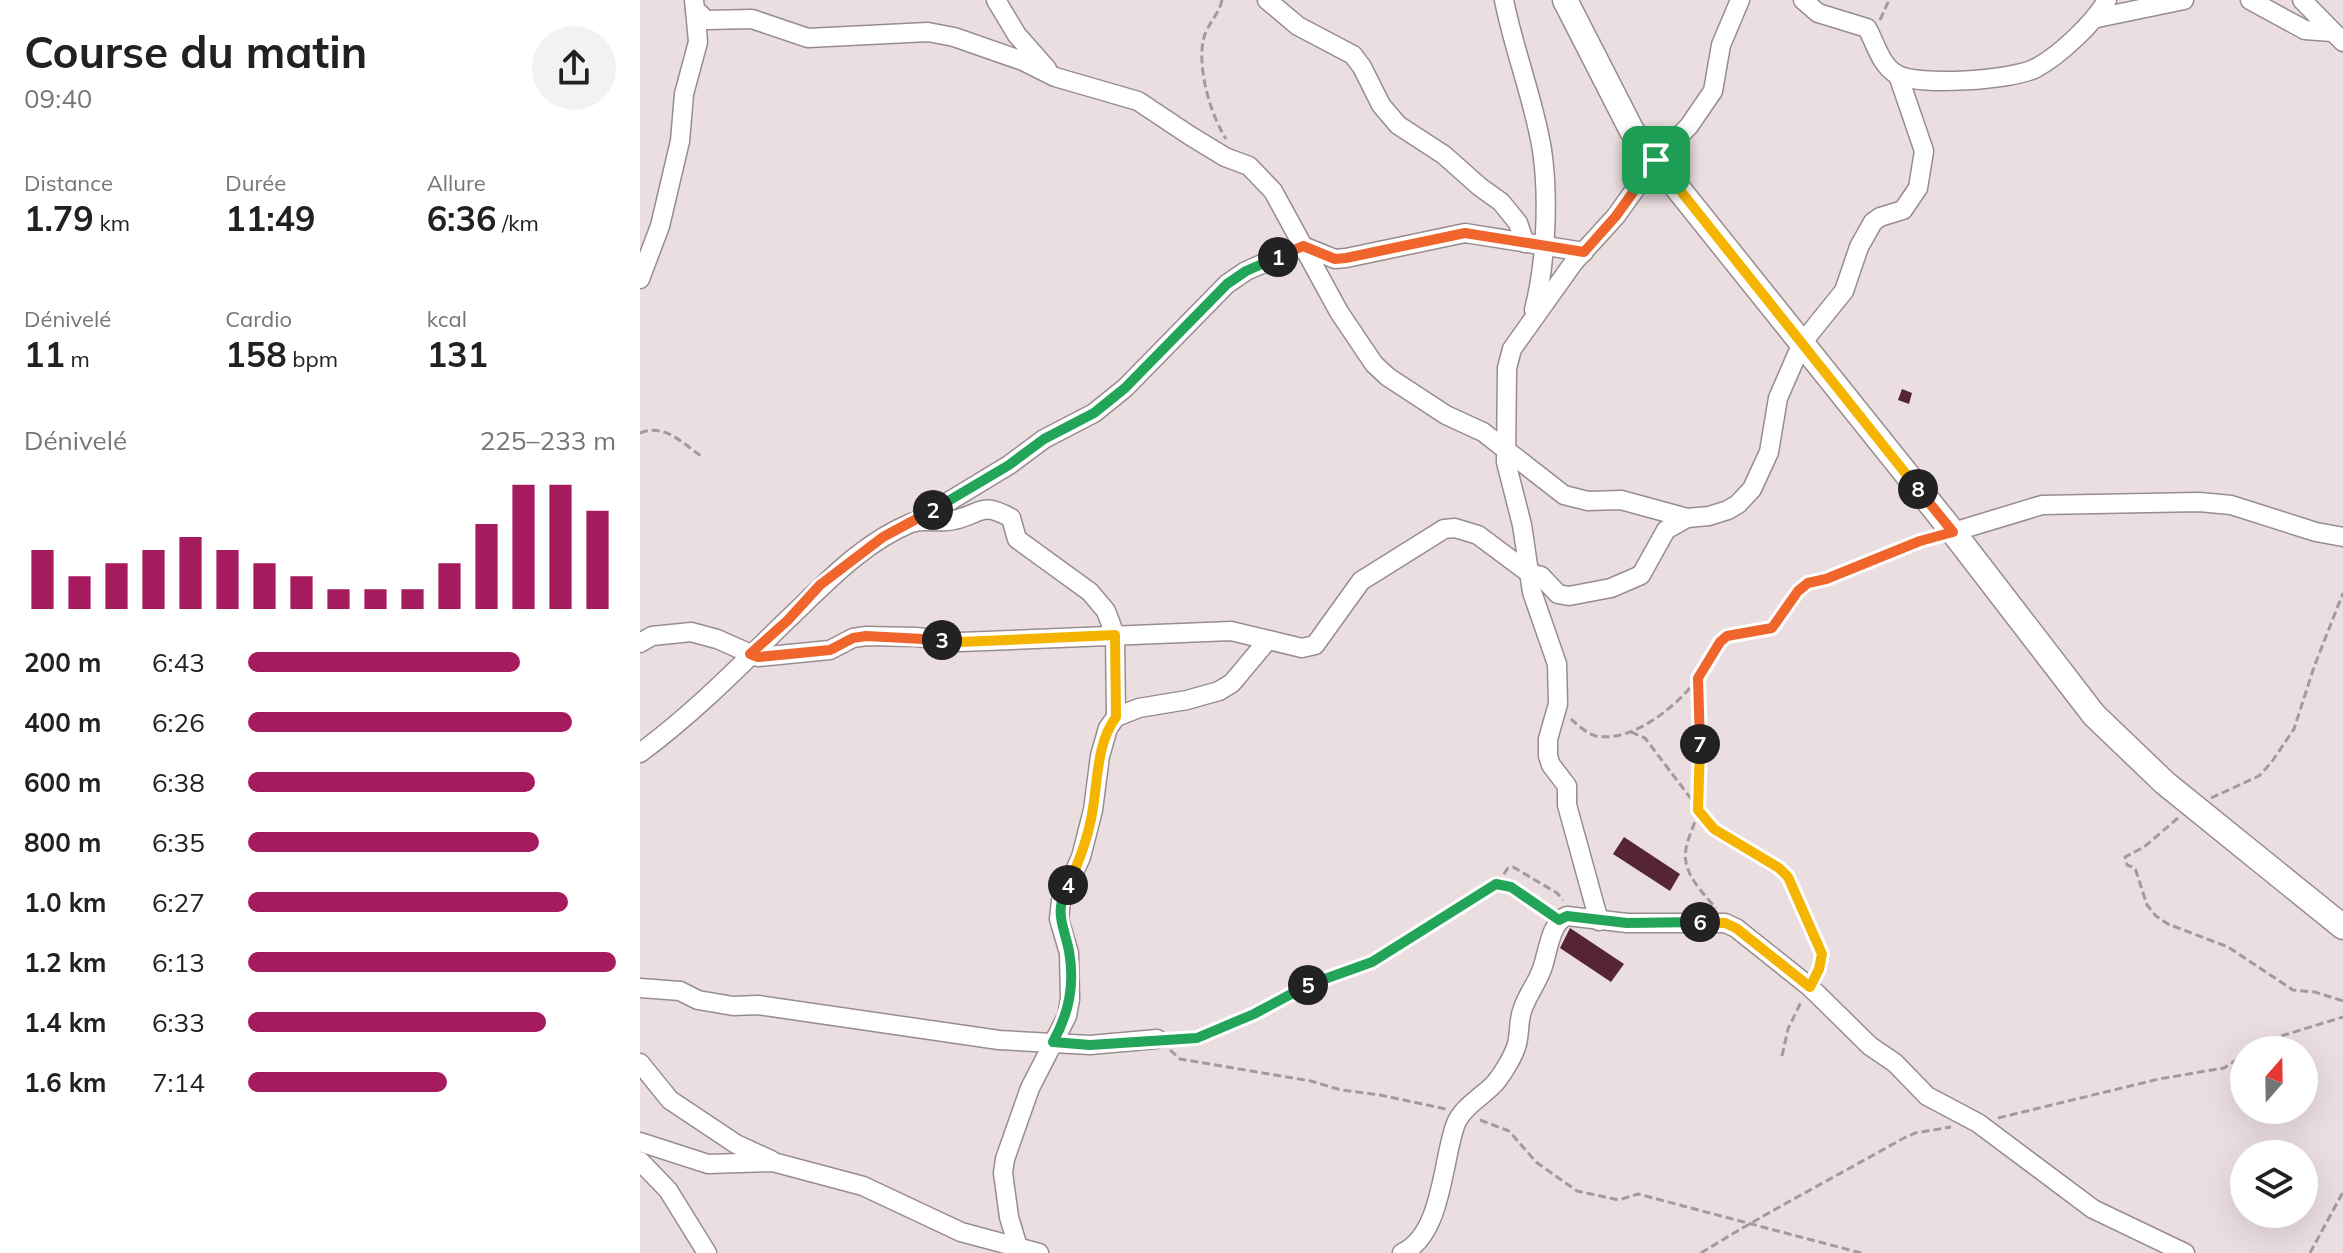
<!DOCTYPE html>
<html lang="fr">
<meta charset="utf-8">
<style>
:root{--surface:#fff;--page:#f2f2f2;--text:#202124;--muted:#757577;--accent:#a61a5e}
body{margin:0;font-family:Mulish,sans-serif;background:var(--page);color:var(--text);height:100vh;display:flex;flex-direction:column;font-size:30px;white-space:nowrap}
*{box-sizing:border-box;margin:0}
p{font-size:26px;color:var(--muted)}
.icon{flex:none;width:44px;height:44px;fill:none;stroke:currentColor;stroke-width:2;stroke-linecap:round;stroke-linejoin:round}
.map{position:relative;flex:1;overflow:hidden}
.details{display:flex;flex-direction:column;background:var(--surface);width:640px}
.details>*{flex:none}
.needle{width:52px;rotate:20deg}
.controls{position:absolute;left:1590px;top:1036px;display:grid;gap:16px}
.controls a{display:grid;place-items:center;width:88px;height:88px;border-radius:50%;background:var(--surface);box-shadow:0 8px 32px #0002;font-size:40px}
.pin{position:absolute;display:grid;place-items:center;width:68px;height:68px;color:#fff;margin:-34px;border-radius:16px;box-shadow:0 4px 12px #0006}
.km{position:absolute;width:40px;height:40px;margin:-20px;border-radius:50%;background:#222;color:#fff;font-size:22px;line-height:40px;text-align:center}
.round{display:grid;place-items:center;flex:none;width:84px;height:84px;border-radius:42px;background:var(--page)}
.summary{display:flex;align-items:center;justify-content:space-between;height:136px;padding:0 24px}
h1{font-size:44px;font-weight:700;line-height:60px}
.metrics{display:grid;grid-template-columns:repeat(3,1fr);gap:12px;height:136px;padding:8px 24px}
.metrics div{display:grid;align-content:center}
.metrics b{font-size:34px;font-weight:700}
.metrics small{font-size:22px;font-weight:400}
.metrics p{font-size:22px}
.chart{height:224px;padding:16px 24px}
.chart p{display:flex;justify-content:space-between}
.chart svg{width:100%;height:144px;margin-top:8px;stroke:var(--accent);stroke-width:6}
ul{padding:0 24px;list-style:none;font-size:26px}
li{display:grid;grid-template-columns:128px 96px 1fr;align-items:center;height:60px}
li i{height:20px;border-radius:10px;background:var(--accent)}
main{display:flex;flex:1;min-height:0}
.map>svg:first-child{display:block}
.building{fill:#552437}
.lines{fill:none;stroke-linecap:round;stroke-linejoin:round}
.street-casing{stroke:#988c8f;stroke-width:21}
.secondary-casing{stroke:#988c8f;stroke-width:27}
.path{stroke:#a49a9c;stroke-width:3;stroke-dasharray:8 4;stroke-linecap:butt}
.street{stroke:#fff;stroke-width:18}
.secondary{stroke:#fff;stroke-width:24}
.split-1-casing{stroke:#fff;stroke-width:16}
.split-2-casing{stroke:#fff;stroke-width:16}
.split-3-casing{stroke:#fff;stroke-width:16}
.split-4-casing{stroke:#fff;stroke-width:16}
.split-5-casing{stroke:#fff;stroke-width:16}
.split-6-casing{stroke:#fff;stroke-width:16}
.split-7-casing{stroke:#fff;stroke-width:16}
.split-8-casing{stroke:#fff;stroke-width:16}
.split-9-casing{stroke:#fff;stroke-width:16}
.split-1{stroke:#f0652b;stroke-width:10}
.split-2{stroke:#22a559;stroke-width:10}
.split-3{stroke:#f0652b;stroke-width:10}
.split-4{stroke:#f5b400;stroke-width:10}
.split-5{stroke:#22a559;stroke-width:10}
.split-6{stroke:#22a559;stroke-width:10}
.split-7{stroke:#f5b400;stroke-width:10}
.split-8{stroke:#f0652b;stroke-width:10}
.split-9{stroke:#f5b400;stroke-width:10}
</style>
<main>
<section class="details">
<div class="summary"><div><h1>Course du matin</h1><p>09:40</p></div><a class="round"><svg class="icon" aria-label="share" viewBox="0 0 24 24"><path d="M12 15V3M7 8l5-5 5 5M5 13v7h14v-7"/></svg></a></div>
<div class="metrics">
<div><p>Distance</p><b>1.79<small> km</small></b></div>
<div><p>Durée</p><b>11:49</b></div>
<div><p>Allure</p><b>6:36<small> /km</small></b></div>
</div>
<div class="metrics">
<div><p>Dénivelé</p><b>11<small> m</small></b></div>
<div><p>Cardio</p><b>158<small> bpm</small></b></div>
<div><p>kcal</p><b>131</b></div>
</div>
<div class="chart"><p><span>Dénivelé</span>225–233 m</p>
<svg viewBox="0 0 160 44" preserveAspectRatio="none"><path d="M5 44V26M15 44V34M25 44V30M35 44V26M45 44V22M55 44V26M65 44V30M75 44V34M85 44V38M95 44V38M105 44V38M115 44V30M125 44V18M135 44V6M145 44V6M155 44V14"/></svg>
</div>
<ul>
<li><b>200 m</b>6:43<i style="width:74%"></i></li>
<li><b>400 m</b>6:26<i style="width:88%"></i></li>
<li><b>600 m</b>6:38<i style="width:78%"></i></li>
<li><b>800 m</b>6:35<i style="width:79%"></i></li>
<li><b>1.0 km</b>6:27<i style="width:87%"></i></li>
<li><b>1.2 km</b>6:13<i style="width:100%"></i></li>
<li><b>1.4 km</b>6:33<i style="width:81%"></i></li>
<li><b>1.6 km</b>7:14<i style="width:54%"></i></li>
</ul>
</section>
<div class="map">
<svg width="1703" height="1253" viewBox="0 0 1703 1253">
<rect width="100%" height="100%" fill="#ebdee1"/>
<g class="building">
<path d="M1262 389 1272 393 1269 404 1258 400Z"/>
<path d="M984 837 1040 874 1030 891 973 854Z"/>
<path d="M930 928 984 964 971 982 920 948Z"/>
</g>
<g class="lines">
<g class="street-casing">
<g id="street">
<path d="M54 0 55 9 66 20 112 19 168 38 288 32 314 37 383 61 415 77 498 101 549 135 585 157 609 166 633 191 699 312 734 364 748 377 806 415 843 432 924 495 948 501 981 500 1047 518 1069 516 1088 510 1098 504 1112 489 1129 452 1138 398 1162 343 1204 291 1219 247 1233 222 1240 217 1263 210 1278 188 1284 151 1258 75"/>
<path d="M356 0 377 35 407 69"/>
<path d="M627 0 658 26 713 55 722 67 741 105 758 125 804 155 840 187 861 202 878 223 885 243"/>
<path d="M864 0C874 51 894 100 902 150 909 198 906 263 894 310"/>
<path d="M1163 0 1178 13 1227 28C1236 44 1240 64 1256 74 1278 87 1374 80 1396 68 1420 55 1454 23 1467 0"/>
<path d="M1610 0 1665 30 1692 32"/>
<path d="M1662 0 1703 42"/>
<path d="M1457 18 1544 0"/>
<path d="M0 279 20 226 40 141 44 94 58 42 55 9"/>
<path d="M275 522 369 465 404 439 454 413 485 388 587 284 606 271 663 246 695 259 706 258 825 233 944 252"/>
<path d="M1313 532 1402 505 1559 502 1591 505 1676 532 1703 537"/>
<path d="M0 643 12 636 51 632 77 639 118 657 190 650 213 638 226 636 276 637 320 642 591 631 662 648 675 645 721 581 804 529 815 528 838 535 889 573 901 576 918 594 929 596 971 588 1001 575 1026 530 1047 518"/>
<path d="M0 753C53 714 99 667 146 621 184 585 222 543 271 523 284 518 300 524 314 520 342 514 340 501 371 518L377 539 450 592 466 611 475 635 476 717"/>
<path d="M959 921 927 805V786L911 765 908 756V739L918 704 917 664 892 592 882 525 866 462 867 368 872 349 934 262 976 216 1016 160 1049 126 1073 91 1081 45 1100 0"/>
<path d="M0 988 40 991 58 1000 93 1006 118 1005 359 1040 450 1045 517 1039"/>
<path d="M0 1063 30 1100 96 1144 131 1160"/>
<path d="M0 1142 68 1164 133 1162 223 1186 321 1232 399 1253"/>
<path d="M0 1161 28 1190 67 1253"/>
<path d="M378 1247 369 1217 363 1173 365 1159 390 1088 427 1016 430 999 429 953 419 919 421 901 441 857 453 810 460 756 468 728 476 717 499 708 547 700 579 691 592 683 628 640"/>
<path d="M762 1253C802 1235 802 1163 815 1126 821 1107 844 1096 856 1082 864 1072 874 1055 877 1044 880 1032 878 1020 883 1008 888 994 897 983 902 969 908 953 910 922 927 916L987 923H1085L1096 928 1170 987 1230 1046 1255 1063 1287 1096 1338 1123 1453 1209 1545 1253"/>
</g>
</g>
<g class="secondary-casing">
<path id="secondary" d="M925 0 992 131 1313 532 1454 715 1525 783 1703 927"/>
</g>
<g class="path">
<path d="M582 0C579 15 566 25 563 41 558 71 570 113 586 139"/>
<path d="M1240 20 1249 0"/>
<path d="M0 433C25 423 42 443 61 456"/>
<path d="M1058 679C1062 721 1064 767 1058 809 1056 826 1042 845 1046 862 1048 878 1066 897 1076 908"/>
<path d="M931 719C938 725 947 734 956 736 994 743 1040 704 1060 675 1067 664 1073 647 1084 639 1095 630 1118 633 1132 628 1149 604 1155 586 1186 579L1292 538"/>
<path d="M991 732 1005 738 1074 829 1139 868 1148 877 1182 954 1176 975"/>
<path d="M1571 798 1619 776 1631 763 1654 729 1674 667 1703 593"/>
<path d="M1538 818 1504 847 1485 857 1487 865 1495 868 1507 905 1516 916 1528 924 1588 947 1653 990 1675 992 1703 1001"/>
<path d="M857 884 868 868 873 867 917 893 923 900"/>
<path d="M533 1039 557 1038 614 1014 662 988 732 962 812 914 842 891 856 884 871 887 906 911"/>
<path d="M530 1050 540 1059 671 1081 701 1090 740 1095 806 1109"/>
<path d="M1609 1050 1615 1044 1703 1017"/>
<path d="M1142 1056 1148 1029 1161 1002"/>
<path d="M1358 1118 1519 1079 1584 1068 1604 1055"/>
<path d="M840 1120 869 1131 896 1162 937 1191 979 1200 998 1194 1221 1253"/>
<path d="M1061 1253C1127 1212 1195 1177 1262 1139L1275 1133 1311 1127"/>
<path d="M1670 1253 1703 1192"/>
</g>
<use href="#street" class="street"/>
<use href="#secondary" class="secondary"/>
</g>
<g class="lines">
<g class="split-1-casing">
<path id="split-1" d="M638 257 663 246 695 259 706 258 825 233 944 252 976 216 1016 160"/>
</g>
<g class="split-2-casing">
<path id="split-2" d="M293 510 369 465 404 439 454 413 485 388 587 284 606 271 638 257"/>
</g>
<g class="split-3-casing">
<path id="split-3" d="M293 510 243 537 180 585 147 621 110 654 118 657 190 650 213 638 226 636 302 640"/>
</g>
<g class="split-4-casing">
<path id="split-4" d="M302 640 320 642 475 635 476 717C457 743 458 777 453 808 449 835 440 860 428 885"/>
</g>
<g class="split-5-casing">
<path id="split-5" d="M428 885C414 914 423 922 429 951 435 985 429 1013 413 1042L450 1045 557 1038 614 1014 668 985"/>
</g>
<g class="split-6-casing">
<path id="split-6" d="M668 985 732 962 856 884 871 887 919 920 927 916 987 923 1060 922"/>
</g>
<g class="split-7-casing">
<path id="split-7" d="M1060 922 1085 923 1096 928 1170 987 1179 969 1182 954 1148 877 1139 868 1074 829 1058 810 1060 744"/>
</g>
<g class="split-8-casing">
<path id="split-8" d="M1060 744 1058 678 1080 642 1087 636 1132 628 1158 591 1168 583 1186 579 1280 541 1313 532 1278 489"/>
</g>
<g class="split-9-casing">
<path id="split-9" d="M1016 160 1278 489"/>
</g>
<use href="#split-1" class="split-1"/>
<use href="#split-2" class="split-2"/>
<use href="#split-3" class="split-3"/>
<use href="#split-4" class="split-4"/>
<use href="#split-5" class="split-5"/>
<use href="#split-6" class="split-6"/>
<use href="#split-7" class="split-7"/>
<use href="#split-8" class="split-8"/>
<use href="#split-9" class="split-9"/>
</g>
</svg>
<div class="controls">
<a><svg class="needle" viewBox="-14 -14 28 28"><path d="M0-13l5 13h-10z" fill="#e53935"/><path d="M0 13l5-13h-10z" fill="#757577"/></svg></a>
<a><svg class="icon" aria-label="layers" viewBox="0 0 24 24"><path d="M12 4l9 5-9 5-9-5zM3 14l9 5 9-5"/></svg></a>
</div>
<div class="pin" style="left:1016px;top:160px;background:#1e9e55"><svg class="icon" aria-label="arrive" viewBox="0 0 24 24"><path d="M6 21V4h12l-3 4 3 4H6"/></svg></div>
<b class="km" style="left:638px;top:257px">1</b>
<b class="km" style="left:293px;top:510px">2</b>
<b class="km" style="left:302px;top:640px">3</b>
<b class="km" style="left:428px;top:885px">4</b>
<b class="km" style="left:668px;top:985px">5</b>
<b class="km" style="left:1060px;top:922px">6</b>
<b class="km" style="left:1060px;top:744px">7</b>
<b class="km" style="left:1278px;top:489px">8</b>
</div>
</main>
